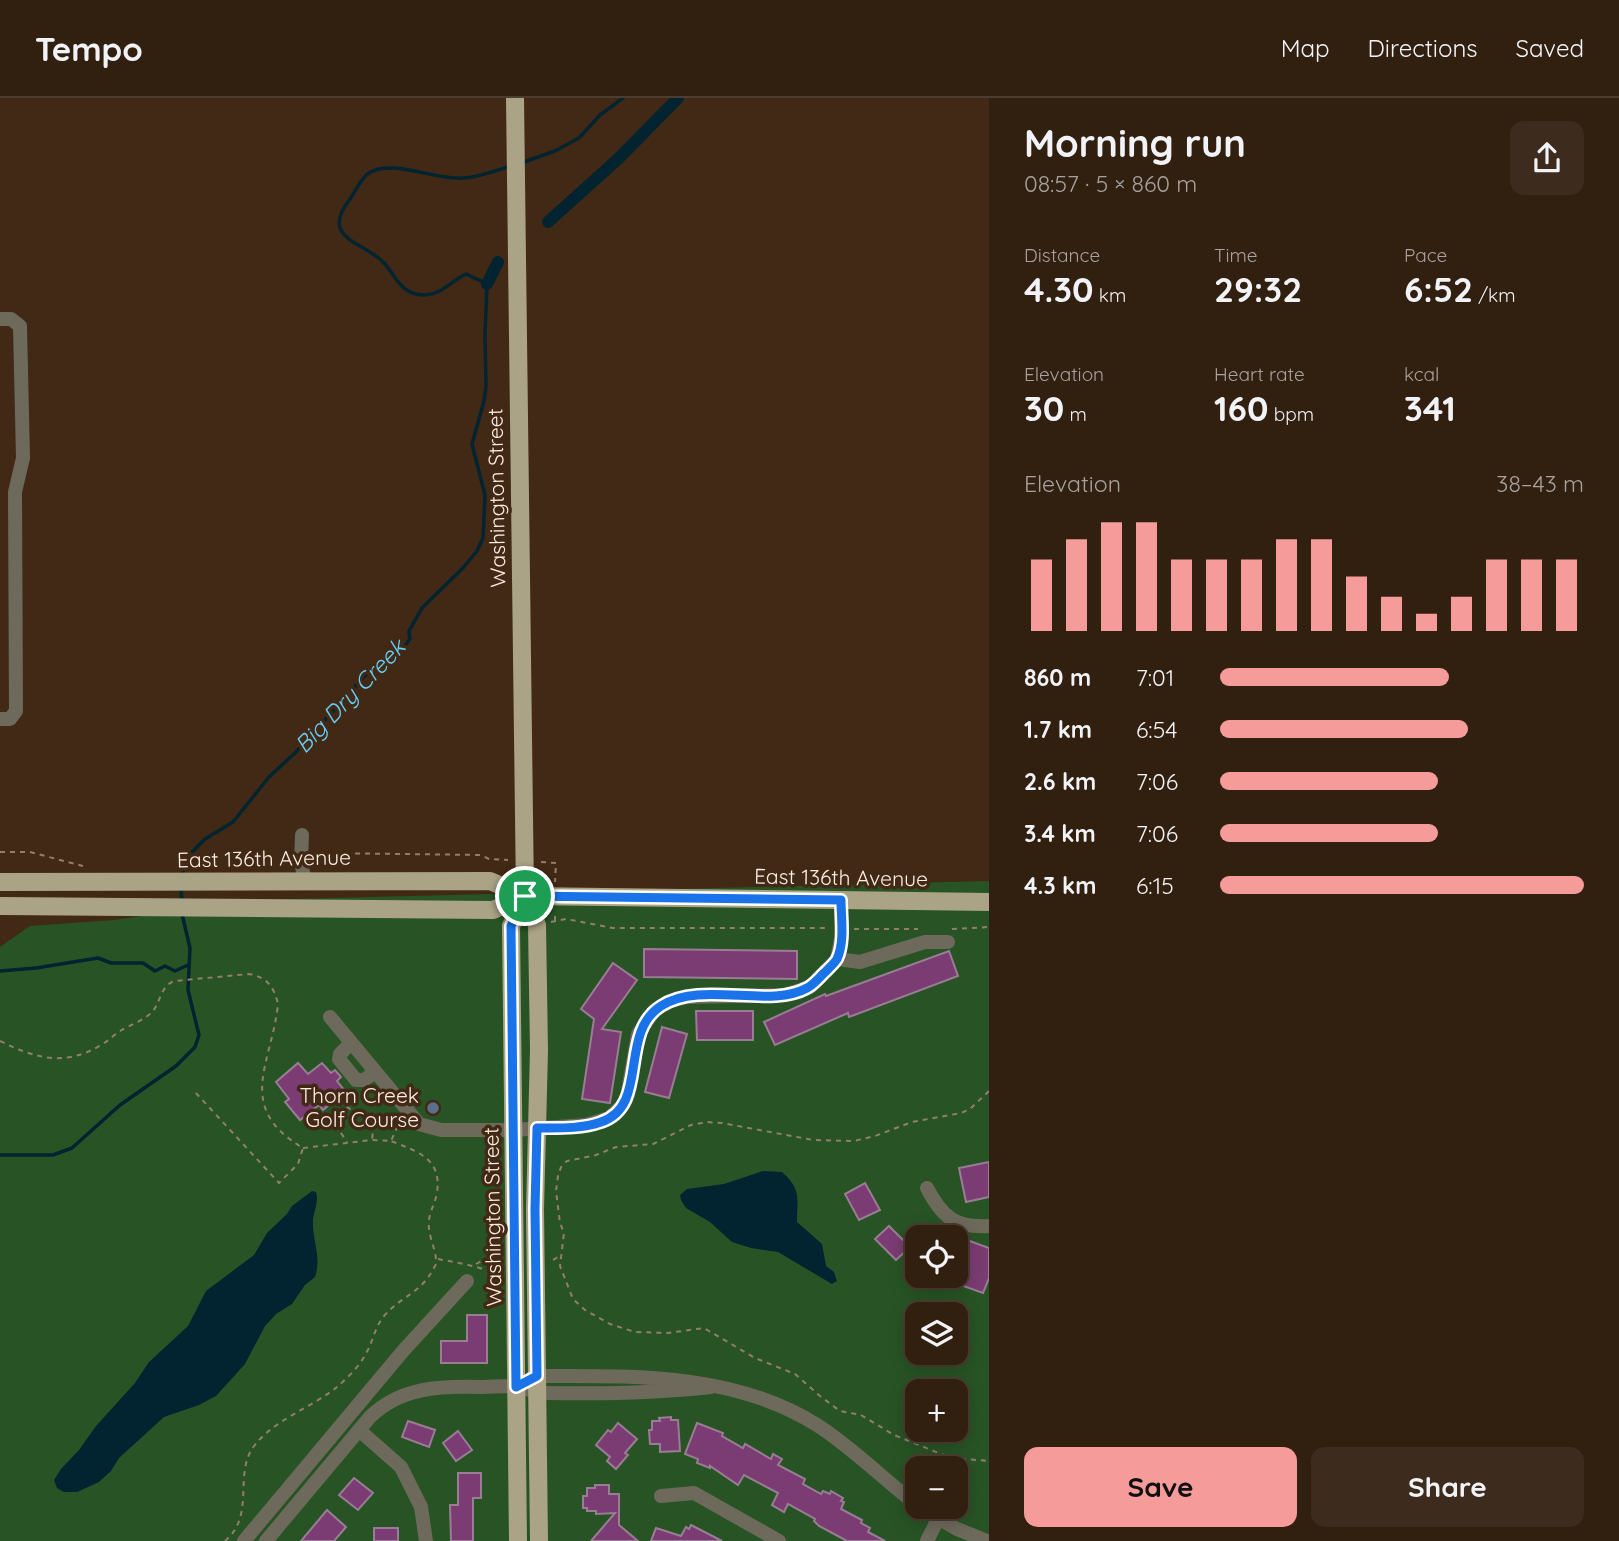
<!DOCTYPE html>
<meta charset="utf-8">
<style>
:root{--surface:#311f10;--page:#3d2c1e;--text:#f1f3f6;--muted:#a8a29f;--line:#4c3d30;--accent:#f59b9a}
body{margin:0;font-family:Quicksand,sans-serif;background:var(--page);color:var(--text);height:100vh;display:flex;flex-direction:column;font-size:26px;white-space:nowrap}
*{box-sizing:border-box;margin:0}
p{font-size:23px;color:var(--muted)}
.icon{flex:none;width:38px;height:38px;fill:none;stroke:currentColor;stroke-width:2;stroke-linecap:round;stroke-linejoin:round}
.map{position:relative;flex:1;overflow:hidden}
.sheet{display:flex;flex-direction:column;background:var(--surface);width:630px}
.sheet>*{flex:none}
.tools{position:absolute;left:905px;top:1127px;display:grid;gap:14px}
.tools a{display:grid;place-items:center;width:63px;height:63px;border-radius:14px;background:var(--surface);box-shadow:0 4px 18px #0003,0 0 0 2px var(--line);font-size:35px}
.pin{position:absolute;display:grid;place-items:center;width:60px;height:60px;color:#fff;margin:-30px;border:4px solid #fff;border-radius:50%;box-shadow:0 2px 7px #0007}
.round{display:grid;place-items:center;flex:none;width:74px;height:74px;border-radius:14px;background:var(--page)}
.summary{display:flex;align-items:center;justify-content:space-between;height:119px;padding:0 35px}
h1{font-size:38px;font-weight:800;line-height:52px}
.stats{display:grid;grid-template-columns:repeat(3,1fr);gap:10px;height:119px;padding:7px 35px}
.stats div{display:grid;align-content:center}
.stats b{font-size:35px;font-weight:800}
.stats small{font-size:19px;font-weight:400}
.stats p{font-size:19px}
.chart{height:196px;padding:14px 35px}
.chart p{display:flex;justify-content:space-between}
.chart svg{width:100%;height:126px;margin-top:7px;stroke:var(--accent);stroke-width:6}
.button{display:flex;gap:14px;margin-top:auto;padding:14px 35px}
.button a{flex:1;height:80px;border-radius:14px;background:var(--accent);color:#111;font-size:28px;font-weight:800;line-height:80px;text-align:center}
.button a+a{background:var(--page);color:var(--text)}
ul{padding:0 35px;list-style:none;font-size:23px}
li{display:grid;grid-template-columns:112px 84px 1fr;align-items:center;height:52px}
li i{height:18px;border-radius:9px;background:var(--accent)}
header{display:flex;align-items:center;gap:42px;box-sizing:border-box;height:98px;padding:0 35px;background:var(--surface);border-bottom:2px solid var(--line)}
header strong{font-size:33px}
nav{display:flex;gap:38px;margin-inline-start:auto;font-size:24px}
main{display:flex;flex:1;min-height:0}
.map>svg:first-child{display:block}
.green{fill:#285425;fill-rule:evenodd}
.water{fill:#012430}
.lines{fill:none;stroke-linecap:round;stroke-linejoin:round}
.stream{stroke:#012430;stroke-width:3.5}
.canal{stroke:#012430;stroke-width:12}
.building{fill:#7a3c72;stroke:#997d94;stroke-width:2}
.path{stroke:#937e6e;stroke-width:2;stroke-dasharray:5 5;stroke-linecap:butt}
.minor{stroke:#6d695b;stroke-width:14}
.major{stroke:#aba386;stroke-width:18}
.route-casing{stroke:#fff;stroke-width:14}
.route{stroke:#1a73e8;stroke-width:9}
.service-dot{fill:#5c6f8a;stroke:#412915;stroke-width:2.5}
.labels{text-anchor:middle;stroke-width:7;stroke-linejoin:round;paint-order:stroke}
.street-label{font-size:21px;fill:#feede1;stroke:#412915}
.poi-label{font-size:21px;fill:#feede1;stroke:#412915;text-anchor:end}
.water-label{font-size:23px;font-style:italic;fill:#67d2fb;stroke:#412915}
</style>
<header>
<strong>Tempo</strong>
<nav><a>Map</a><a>Directions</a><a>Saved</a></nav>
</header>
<main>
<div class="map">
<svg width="989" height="1443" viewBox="0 0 989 1443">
<rect width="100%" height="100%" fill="#412915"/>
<path class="green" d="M989 783V1443H0V849L30 828 114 822 254 802ZM917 1139H956V1178H917ZM917 1216H956V1255H917ZM917 1293H956V1332H917ZM917 1370H956V1409H917Z"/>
<g class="water">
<path d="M763 1073 782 1074C802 1092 797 1100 797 1124L822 1146 826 1168 834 1174 837 1183 832 1186 778 1154 751 1150 732 1144 710 1124 686 1110 681 1102 680 1097 687 1091 724 1086Z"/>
<path d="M312 1093 316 1094C319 1103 314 1113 313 1122 312 1142 322 1159 315 1179L305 1187 292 1206 276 1216 265 1228 245 1266 216 1298 199 1307 164 1319 119 1360 111 1373 99 1384 77 1394H64L57 1390 54 1382 61 1371 79 1352 96 1328 135 1285 149 1264 188 1228 206 1193 254 1157 267 1135 287 1116 292 1108Z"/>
</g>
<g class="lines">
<g class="stream">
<path d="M521 65 555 53 579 40 600 17 623 0"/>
<path d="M182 777 189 758 196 750 205 741 233 724 269 679 297 653 380 561 403 550 410 541 409 533 422 510 463 470 477 453 483 440 485 397 472 346 484 303 486 288 485 237 487 186 466 176C451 183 443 196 425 197 401 197 397 180 385 166 365 143 318 142 350 101 355 94 361 80 369 75 391 60 438 83 463 80 479 79 495 73 510 68"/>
<path d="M181 788 182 805"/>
<path d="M0 873 36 870 98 860 111 865H143L155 873 165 868 175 873 188 867"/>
<path d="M0 1057H53L72 1050 120 1007 176 968 195 949 199 937 188 892 190 850 182 816"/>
</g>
<g class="canal">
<path d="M548 124 619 60 678 0"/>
<path d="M487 186 498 164"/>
</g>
</g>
<g class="building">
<path d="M644 851 797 853V881L644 879Z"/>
<path d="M949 853 958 878 849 919 848 915 775 947 764 924 825 896 826 898Z"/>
<path d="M613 865 637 882 602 931 621 934 610 1005 582 1001 594 921 581 911Z"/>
<path d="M696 913H753V942H697Z"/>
<path d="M662 929 687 936 669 1000 645 994Z"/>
<path d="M298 965 308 976 322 965 331 975 335 972 341 979 337 983 345 993 323 1012 319 1007 300 1022 285 1004 289 1001 276 984Z"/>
<path d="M989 1064V1099L966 1104 959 1070Z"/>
<path d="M865 1085 880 1112 859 1122 845 1096Z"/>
<path d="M889 1128 910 1149 896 1162 875 1141Z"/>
<path d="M967 1142 989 1150V1180L983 1195 952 1184Z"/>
<path d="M467 1217H487V1265H441V1243H467Z"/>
<path d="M671 1319V1322H678L680 1353 660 1354V1346H650L649 1332H652V1323H660L659 1320Z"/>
<path d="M408 1323 435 1332 429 1349 402 1339Z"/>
<path d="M618 1325 637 1341 625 1355 628 1357 616 1371 607 1363 610 1359 596 1347 608 1332 611 1334Z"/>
<path d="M697 1325 723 1335 722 1338 743 1350 745 1346 771 1361 773 1356 782 1361 778 1367 805 1381 803 1386 821 1396 823 1393 830 1396 831 1393 843 1400 841 1403 844 1404 841 1411 862 1422 861 1425 870 1430 868 1434 885 1443H847L819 1428 814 1423 815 1421 788 1406 784 1414 772 1407 778 1395 744 1377 738 1387 710 1368V1370L697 1365 698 1361 685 1356Z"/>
<path d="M458 1333 472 1352 456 1363 443 1345Z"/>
<path d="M458 1375H481V1400H473V1443H451L450 1407H458Z"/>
<path d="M354 1380 373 1395 358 1412 339 1397Z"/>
<path d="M595 1387H609V1396H619V1427L638 1443H591L615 1415 596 1416V1413H587V1410H583V1398H587V1390H595Z"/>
<path d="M327 1412 346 1429 334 1443H301Z"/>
<path d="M691 1427 722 1443H651L656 1430 681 1438 686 1429 689 1431Z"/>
<rect x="374" y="1430" width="24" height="13"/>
</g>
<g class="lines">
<g class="path">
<path d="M0 754H30L83 768"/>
<path d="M316 759 324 755 481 757 489 761 508 762"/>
<path d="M541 764 556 765 555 784"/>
<path d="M555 823V814"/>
<path d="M551 824 566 821 613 830H827"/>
<path d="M854 831H918"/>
<path d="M952 831 989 829"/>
<path d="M0 943C37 961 65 969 103 946 109 942 114 937 120 933 130 927 145 922 153 913 161 903 160 889 174 883L249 876C267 879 274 889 278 906 272 966 234 1009 303 1050L298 1066 279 1085 195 994"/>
<path d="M989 993 970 1011 961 1015 912 1024 875 1038 854 1043 813 1042 722 1025 706 1024 691 1027 653 1046 616 1049 596 1057 567 1063 561 1069 558 1078 556 1093 560 1125 564 1135 560 1168 573 1201 585 1212 610 1226 635 1234 668 1235 704 1230 755 1260 795 1276 820 1298 840 1313 861 1317 894 1337 951 1360 989 1363"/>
<path d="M339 1002C354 1019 376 1014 372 1042"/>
<path d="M341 1035 347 1044"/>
<path d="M303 1050 372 1042 391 1043 399 1025"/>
<path d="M438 1161C454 1164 471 1167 487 1172L493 1168"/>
<path d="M553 1162 561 1157"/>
<path d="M476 1166 483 1162 493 1163"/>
<path d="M225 1443C256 1417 233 1376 254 1348 275 1321 311 1310 337 1289 347 1280 359 1269 365 1257 373 1245 374 1230 384 1218 403 1196 421 1197 436 1166 437 1151 427 1138 429 1122 430 1113 435 1105 437 1095 442 1060 418 1054 391 1043"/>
</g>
<g class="minor">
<path d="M0 221H11L20 228 23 360 15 394 16 613 10 621H0"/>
<path d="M302 737 301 764 305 784"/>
<path d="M837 861 860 864 925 844H948"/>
<path d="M330 919 419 1026 441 1032H514L586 1027 609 1020 623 1007 627 999 638 936 654 913 670 903 687 899 785 897 810 889 837 861 841 840V802"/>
<path d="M351 945 340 956 339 961 356 982H364L375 974"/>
<path d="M927 1090C942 1119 955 1130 989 1128"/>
<path d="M530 1281 537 1278C631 1278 733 1274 817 1327 853 1350 883 1381 917 1407"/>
<path d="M359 1332 401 1369 421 1409 426 1443"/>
<path d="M661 1398 694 1395 779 1443"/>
<path d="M919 1409 957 1431 987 1443"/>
<path d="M244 1443 403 1253 467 1183"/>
<path d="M266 1443 370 1319C401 1289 439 1288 480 1289 492 1289 506 1287 518 1289 529 1291 538 1295 549 1295 603 1296 657 1295 711 1289"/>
<path d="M927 1443 938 1421"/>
</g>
<g class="major">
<path d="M515 0 525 798 537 827 539 952 535 1111 539 1443"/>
<path d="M0 784 490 783 525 798 989 804"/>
<path d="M0 808 493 812 525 798"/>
<path d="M518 1443 511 828 525 798"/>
</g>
</g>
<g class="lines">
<g class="route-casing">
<path id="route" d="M525 798 841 802C841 820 845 844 837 861 834 866 827 872 823 876 818 881 813 887 807 890 769 911 701 882 661 908 618 935 650 1008 601 1024 582 1031 558 1030 537 1030L535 1111 537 1278 516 1289 511 828Z"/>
</g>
<use href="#route" class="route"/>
</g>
<circle class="service-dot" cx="433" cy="1010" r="7"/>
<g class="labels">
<g class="street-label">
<text transform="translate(497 400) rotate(-91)" y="7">Washington Street</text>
<text transform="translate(264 761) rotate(-1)" y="7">East 136th Avenue</text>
<text transform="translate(841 780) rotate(1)" y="7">East 136th Avenue</text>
<text transform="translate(493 1119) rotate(-91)" y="7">Washington Street</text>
</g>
<g class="poi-label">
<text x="419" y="1005">Thorn Creek<tspan x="419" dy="24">Golf Course</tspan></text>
</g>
<g class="water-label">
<text transform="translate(350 598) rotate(-46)" y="8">Big Dry Creek</text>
</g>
</g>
</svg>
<div class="tools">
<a><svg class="icon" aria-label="locate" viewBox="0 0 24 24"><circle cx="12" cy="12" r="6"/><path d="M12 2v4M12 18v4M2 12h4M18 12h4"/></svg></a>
<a><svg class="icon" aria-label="layers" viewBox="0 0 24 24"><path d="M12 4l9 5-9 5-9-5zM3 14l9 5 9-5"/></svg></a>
<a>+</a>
<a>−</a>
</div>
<div class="pin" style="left:525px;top:798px;background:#1e9e55"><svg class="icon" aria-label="arrive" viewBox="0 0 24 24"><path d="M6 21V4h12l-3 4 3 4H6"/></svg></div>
</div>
<section class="sheet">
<div class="summary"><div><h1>Morning run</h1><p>08:57 · 5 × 860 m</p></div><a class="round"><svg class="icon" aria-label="share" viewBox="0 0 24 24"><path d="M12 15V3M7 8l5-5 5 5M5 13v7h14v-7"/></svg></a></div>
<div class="stats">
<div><p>Distance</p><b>4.30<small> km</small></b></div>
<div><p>Time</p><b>29:32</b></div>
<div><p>Pace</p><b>6:52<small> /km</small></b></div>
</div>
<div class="stats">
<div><p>Elevation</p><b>30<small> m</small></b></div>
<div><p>Heart rate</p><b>160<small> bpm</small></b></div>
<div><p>kcal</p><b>341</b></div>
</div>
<div class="chart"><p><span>Elevation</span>38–43 m</p>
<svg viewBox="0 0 160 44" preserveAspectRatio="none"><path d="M5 44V19M15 44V12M25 44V6M35 44V6M45 44V19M55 44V19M65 44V19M75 44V12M85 44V12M95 44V25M105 44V32M115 44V38M125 44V32M135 44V19M145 44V19M155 44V19"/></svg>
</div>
<ul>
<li><b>860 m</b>7:01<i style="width:63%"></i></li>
<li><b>1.7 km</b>6:54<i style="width:68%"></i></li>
<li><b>2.6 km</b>7:06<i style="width:60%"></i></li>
<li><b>3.4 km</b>7:06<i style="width:60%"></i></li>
<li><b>4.3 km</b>6:15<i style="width:100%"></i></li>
</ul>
<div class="button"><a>Save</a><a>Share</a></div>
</section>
</main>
